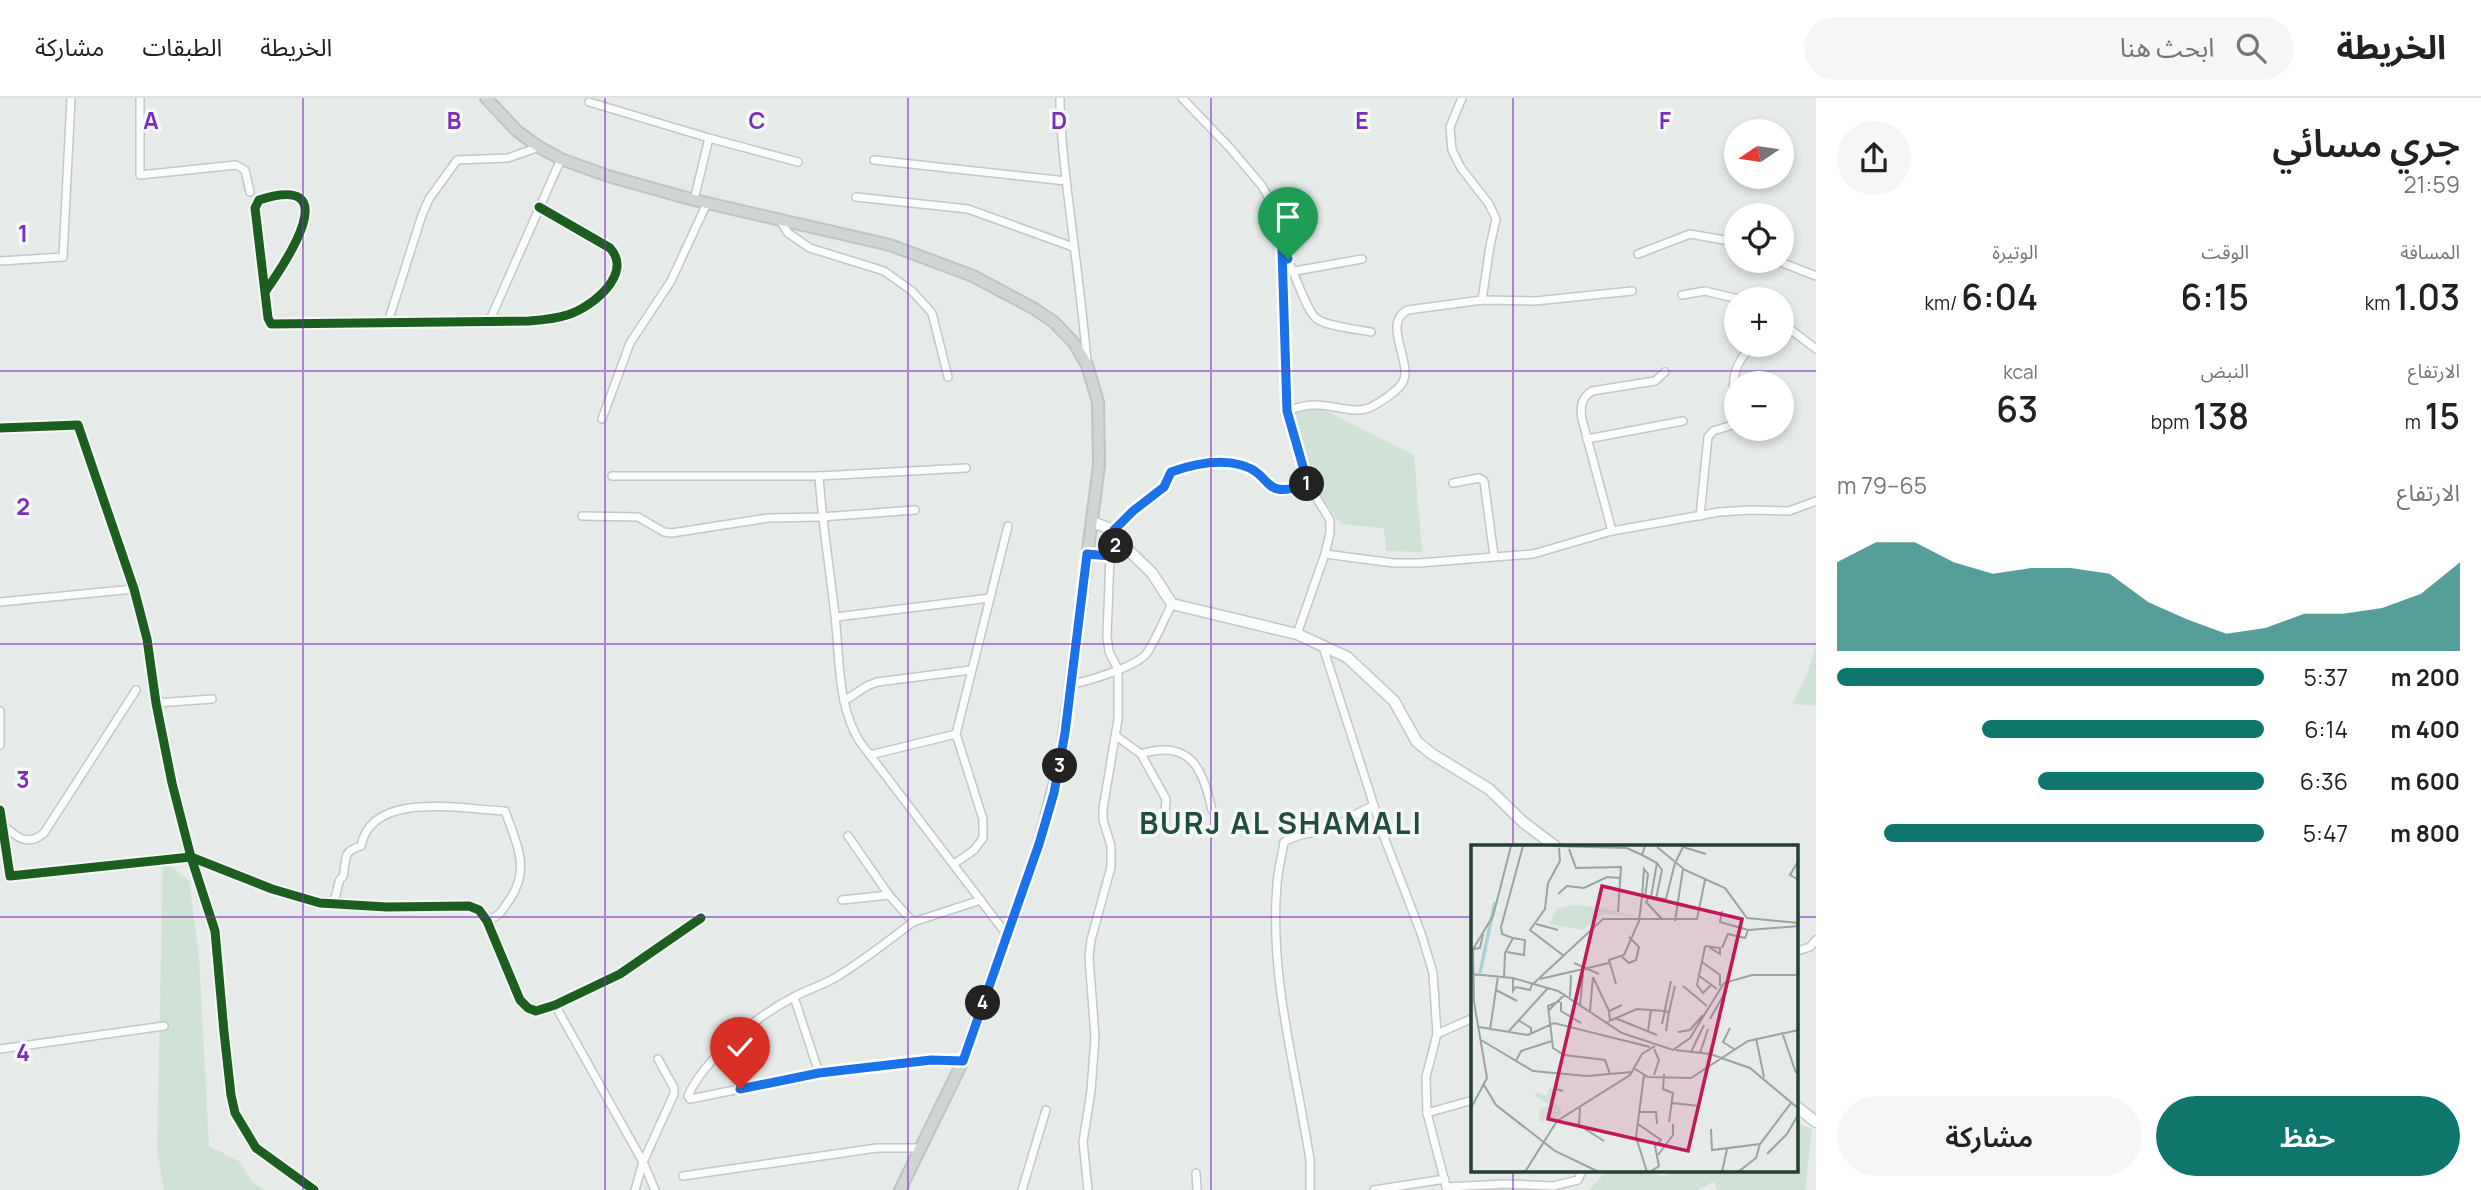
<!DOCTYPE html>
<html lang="ar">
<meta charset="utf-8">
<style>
:root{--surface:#fff;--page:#f6f6f6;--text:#202124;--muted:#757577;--line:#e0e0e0;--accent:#0f766e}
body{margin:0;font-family:Manrope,"Noto Sans Arabic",sans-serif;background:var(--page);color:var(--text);direction:rtl;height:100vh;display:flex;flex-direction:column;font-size:26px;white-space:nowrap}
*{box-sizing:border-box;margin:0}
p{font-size:23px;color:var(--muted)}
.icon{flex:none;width:38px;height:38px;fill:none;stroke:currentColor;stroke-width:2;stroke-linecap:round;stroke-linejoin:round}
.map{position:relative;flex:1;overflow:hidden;direction:ltr}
.sheet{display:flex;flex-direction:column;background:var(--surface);width:665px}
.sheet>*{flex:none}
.needle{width:46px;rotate:257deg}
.fabs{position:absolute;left:1724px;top:21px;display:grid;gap:14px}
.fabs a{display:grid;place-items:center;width:70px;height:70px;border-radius:50%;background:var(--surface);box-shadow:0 4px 10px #0003;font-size:35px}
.pin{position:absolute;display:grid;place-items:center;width:60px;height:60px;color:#fff;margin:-72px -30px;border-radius:50% 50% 50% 0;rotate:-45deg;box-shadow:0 0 7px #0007}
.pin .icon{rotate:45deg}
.km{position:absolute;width:35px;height:35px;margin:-18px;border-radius:50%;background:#222;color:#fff;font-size:19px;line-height:35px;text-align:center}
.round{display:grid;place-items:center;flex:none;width:74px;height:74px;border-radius:37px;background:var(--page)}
.head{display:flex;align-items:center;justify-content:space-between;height:119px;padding:0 21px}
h1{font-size:38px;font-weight:600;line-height:52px}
.stats{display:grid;grid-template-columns:repeat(3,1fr);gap:10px;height:119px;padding:7px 21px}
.stats div{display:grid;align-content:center}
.stats b{font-size:35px;font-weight:600}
.stats small{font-size:19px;font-weight:400}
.stats p{font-size:19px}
.chart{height:196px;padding:14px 21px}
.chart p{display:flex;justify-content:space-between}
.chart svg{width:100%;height:126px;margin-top:7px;fill:var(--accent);opacity:.7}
.cta{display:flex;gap:14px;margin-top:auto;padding:14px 21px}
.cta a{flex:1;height:80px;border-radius:42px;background:var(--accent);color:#fff;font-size:28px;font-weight:600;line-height:80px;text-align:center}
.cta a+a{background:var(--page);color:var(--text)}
ul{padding:0 21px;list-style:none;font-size:23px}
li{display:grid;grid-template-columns:112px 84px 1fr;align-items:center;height:52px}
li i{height:18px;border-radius:9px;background:var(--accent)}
header{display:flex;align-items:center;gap:42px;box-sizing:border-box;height:98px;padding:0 35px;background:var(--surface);border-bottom:2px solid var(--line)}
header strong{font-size:33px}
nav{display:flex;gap:38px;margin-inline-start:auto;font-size:24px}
.search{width:490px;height:63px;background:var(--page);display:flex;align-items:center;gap:18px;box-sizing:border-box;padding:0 24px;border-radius:38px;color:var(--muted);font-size:26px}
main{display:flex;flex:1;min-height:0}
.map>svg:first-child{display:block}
.green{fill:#d0e2d5}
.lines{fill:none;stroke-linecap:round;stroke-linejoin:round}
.street-casing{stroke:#c3c7c5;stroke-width:10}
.secondary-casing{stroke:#c2c8c5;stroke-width:13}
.primary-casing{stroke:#bec6c3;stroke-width:14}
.street{stroke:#fbfcfc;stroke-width:7}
.secondary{stroke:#fbfcfc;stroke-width:10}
.primary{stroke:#cfd6d4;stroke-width:10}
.cycleway-casing{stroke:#f4f9f6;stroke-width:13}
.cycleway{stroke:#1b5e20;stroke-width:9}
.route-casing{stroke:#fff;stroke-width:14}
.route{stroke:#1a73e8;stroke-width:9}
.grid{fill:none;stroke:#7b2cbf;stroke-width:2;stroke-opacity:0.55}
.labels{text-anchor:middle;stroke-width:7;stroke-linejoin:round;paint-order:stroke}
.district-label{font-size:30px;font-weight:bold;letter-spacing:2px;fill:#214d41;stroke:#f4f9f6}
.inset-river{fill:none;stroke:#aad1d5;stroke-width:3.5}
.inset-road{fill:none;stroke:#98a5a0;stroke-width:2}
.view{fill:#c2185b;fill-opacity:0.15;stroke:#c2185b;stroke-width:3.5}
.inset-edge{fill:none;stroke:#243d35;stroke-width:3.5}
.grid-label{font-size:23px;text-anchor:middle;font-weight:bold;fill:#7b2cbf;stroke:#f4f9f6;stroke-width:7;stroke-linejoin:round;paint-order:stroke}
</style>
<header>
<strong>الخريطة</strong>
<div class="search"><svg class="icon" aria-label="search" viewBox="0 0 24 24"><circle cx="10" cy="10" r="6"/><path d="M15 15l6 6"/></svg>ابحث هنا</div>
<nav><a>الخريطة</a><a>الطبقات</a><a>مشاركة</a></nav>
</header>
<main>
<section class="sheet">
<div class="head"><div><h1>جري مسائي</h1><p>21:59</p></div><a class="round"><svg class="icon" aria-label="share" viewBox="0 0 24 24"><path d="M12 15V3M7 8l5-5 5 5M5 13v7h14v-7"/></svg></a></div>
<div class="stats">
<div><p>المسافة</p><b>1.03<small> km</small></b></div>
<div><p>الوقت</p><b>6:15</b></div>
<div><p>الوتيرة</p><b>6:04<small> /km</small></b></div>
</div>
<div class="stats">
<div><p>الارتفاع</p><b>15<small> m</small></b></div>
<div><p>النبض</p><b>138<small> bpm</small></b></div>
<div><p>kcal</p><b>63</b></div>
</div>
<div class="chart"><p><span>الارتفاع</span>65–79 m</p>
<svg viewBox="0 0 160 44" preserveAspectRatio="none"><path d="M0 44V13L10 6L20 6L30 13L40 17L50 15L60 15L70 17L80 27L90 33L100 38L110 36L120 31L130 31L140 29L150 24L160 13V44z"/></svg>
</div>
<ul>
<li><b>200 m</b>5:37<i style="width:100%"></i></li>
<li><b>400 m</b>6:14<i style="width:66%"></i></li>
<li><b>600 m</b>6:36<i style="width:53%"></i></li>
<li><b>800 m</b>5:47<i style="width:89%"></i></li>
</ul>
<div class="cta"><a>حفظ</a><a>مشاركة</a></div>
</section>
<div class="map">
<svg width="1816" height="1092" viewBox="0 0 1816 1092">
<rect width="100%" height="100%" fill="#e6eae8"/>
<g class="green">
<path d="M1320 310 1414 357 1422 454 1386 453 1384 430 1341 426 1312 386 1292 316Z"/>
<path d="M1816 545V608L1792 606 1808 574Z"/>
<path d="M163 762 189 783 199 858 209 1048 240 1064 252 1084 265 1092H164L157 1052Z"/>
<path d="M1797 1025 1812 1031 1805 1092H1717L1714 1083 1697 1092H1589L1606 1073H1633L1666 1078 1671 1073H1797Z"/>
</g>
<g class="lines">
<g class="street-casing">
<g id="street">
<path d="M140 0V77L236 67 245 72 250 94"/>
<path d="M1060 0C1060 27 1063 54 1066 81 1073 142 1082 203 1087 264"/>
<path d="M1182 0 1230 50 1262 88 1269 100 1278 123 1282 151 1287 313 1308 386 1330 422V435L1325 456 1297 536"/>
<path d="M1462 0 1450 29 1452 52 1461 70 1489 106 1496 121 1490 148 1482 202"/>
<path d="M589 4 709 40 798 64"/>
<path d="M874 62 1066 83"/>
<path d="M856 99 968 111 1073 149"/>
<path d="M694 102 709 40"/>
<path d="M779 121 788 135 810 150 884 173 912 193 932 215 948 279"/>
<path d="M1283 153C1293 168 1306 214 1317 221 1329 229 1357 231 1371 234"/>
<path d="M1638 156 1690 136 1724 142 1736 146"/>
<path d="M0 163 63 159 71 0"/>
<path d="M1778 163 1816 178"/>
<path d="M1295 173 1362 161"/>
<path d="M265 194C286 164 347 74 259 102L255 110 268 220 271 226 529 223C542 222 555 221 567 217 591 210 634 176 610 150L539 109"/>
<path d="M1682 197 1705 193 1738 201"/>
<path d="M388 224 422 117 429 101 457 62 508 60 539 49"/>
<path d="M489 224 561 61"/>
<path d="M1782 225 1816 251"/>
<path d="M1736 302C1729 279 1737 264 1752 247"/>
<path d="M1287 313C1296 310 1304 307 1314 307 1332 306 1357 318 1373 308 1383 302 1397 294 1403 284 1413 264 1381 225 1408 212L1482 202 1535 203 1632 193"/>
<path d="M602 321 630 245 671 183 707 105"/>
<path d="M0 330 78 327 134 491 147 541 156 605 172 685 191 759 215 833 224 934 231 997 235 1015 256 1050 314 1092"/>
<path d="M1587 341 1683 323"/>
<path d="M966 370 819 378C822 425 830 471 835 518 840 560 837 608 860 644L1007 837"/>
<path d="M612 378H819"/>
<path d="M1453 385 1479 380 1484 383 1494 458"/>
<path d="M582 418 638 419 664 434 672 435 768 420 821 419 915 412"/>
<path d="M1700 418 1708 339 1713 333 1736 326"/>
<path d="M1114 432 1133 413 1164 389 1171 374C1191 367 1220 361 1241 367 1275 376 1259 402 1308 386"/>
<path d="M1612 433 1582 321C1580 309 1581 300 1592 293L1655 283 1665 274"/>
<path d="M1325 456 1394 465H1419L1533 456 1612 433 1719 414 1750 412 1789 413 1816 403"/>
<path d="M0 504 134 491"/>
<path d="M836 519 990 500"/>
<path d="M1323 549 1384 739 1421 835 1433 875 1437 936 1426 979 1427 1015 1447 1092"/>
<path d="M1072 586C1089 583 1138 568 1147 555 1157 540 1164 521 1172 506"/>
<path d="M844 603 867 588 877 584 971 572"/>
<path d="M156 605 212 601"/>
<path d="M0 613V647"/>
<path d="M1116 638 1141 656 1166 701 1164 728"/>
<path d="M1141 656C1190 641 1203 670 1212 712"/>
<path d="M870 657 956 636"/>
<path d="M0 712 10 778 191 759 272 791 320 805 387 809 469 808 479 812 487 823 520 902 528 910 536 913 555 907 620 876 701 820"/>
<path d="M3 727C16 739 28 749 44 735L136 592"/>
<path d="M848 738 889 797 913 824 981 802"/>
<path d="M954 766 974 752 983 740V721L956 636 1008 428"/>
<path d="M842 802 889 797"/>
<path d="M330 806C338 798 336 793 339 784 342 776 343 783 344 774 346 758 344 753 361 748 372 691 464 712 505 713 516 744 531 770 510 801 500 815 503 815 487 823"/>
<path d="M913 824C888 843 864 862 838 878 824 887 808 891 794 899 758 917 704 961 688 998L690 1001 695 1000 819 975 931 962 963 963"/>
<path d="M1797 853 1810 849 1816 842"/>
<path d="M794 899 819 975"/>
<path d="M555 907 643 1064 655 1092"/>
<path d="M1437 936 1473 920"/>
<path d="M0 951 164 928"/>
<path d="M1427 1015 1473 1002"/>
<path d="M1196 1075 1197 1092"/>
<path d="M683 1078 877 1050H921"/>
<path d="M1446 1089 1505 1086 1553 1088 1578 1082 1582 1073"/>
<path d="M635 1092 643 1064 674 996V990L658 961"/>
<path d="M1022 1092 1046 1012"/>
<path d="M1088 1092 1083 1044 1091 993 1095 939 1089 859 1091 842 1111 769V748L1103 722V711L1118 621V571L1109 554 1107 538 1110 458"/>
<path d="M1310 1092V1062C1296 971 1269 878 1277 786 1278 771 1282 758 1284 744 1300 734 1317 736 1333 729 1348 723 1359 712 1374 708"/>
<path d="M1374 1092 1445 1081"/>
</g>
</g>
<g class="secondary-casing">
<g id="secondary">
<path d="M1092 424 1114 432 1119 443 1152 475 1172 506 1297 536 1347 559 1394 603 1417 644 1432 656 1489 691 1523 724 1556 749"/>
<path d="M1087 456 1110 458 1119 443"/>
<path d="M1797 1009 1816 1024"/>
</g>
</g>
<g class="primary-casing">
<path id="primary" d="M486 0 517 33 539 49 561 61 608 78 694 102 890 147 973 178 1033 210 1054 224 1074 245 1087 267 1098 304 1099 367 1061 661 1039 746 963 963 900 1092"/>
</g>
<use href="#street" class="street"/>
<use href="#secondary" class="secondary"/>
<use href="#primary" class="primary"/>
<g class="cycleway-casing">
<g id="cycleway">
<path d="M265 194C286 164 347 74 259 102L255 110 268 220 271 226 529 223C542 222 555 221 567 217 591 210 634 176 610 150L539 109"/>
<path d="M0 330 78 327 134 491 147 541 156 605 172 685 191 759 215 833 224 934 231 997 235 1015 256 1050 314 1092"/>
<path d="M0 712 10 778 191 759 272 791 320 805 387 809 469 808 479 812 487 823 520 902 528 910 536 913 555 907 620 876 701 820"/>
</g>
</g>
<use href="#cycleway" class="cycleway"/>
</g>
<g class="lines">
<g class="route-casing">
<path id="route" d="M740 991 819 975 931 962 963 963 1039 746 1054 695 1065 635 1087 456 1110 458 1119 443 1114 432 1133 413 1164 389 1171 374C1191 367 1219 361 1241 367 1275 376 1259 403 1308 386L1287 313 1282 151 1288 161"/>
</g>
<use href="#route" class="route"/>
</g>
<path class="grid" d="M303 0V1092M605 0V1092M908 0V1092M1211 0V1092M1513 0V749M0 273H1816M0 546H1816M0 819H1473M1797 819H1816M1513 1073V1092"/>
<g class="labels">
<g class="district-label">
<text x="1281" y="736">BURJ AL SHAMALI</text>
</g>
</g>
<g transform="translate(1471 747)">
<rect width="327" height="327" fill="#e6eae8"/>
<path d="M102 60 131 63 168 72 130 69 112 85 79 79 85 64ZM79 242 86 248 83 255 91 267 85 275 75 272 71 278 67 274 70 263 81 261 64 251 65 247 75 251Z" fill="#d0e2d5"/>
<path class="inset-river" d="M9 128 24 57"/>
<path class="inset-road" d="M79 1 156 3 171 10M186 2 214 25 254 43 276 73 328 78M88 3 89 16 77 38 74 64 59 85 93 111M98 4 105 23 150 22 147 67M328 15 319 30 328 35M205 16 212 2 235 9M87 49 96 41 113 43 136 32 150 33M171 52 173 24 177 29 174 52M178 52 175 57 191 74M180 52 195 54 204 18M185 54 191 25 186 18M251 66 249 77 277 85 328 81M204 76 212 24M65 79 87 85M238 102 249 109V103L235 101 234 102 226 140 232 148 241 139M251 103 257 89 274 93 277 85M2 104 9 103 12 89M36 107 53 110 54 95 42 93M151 112 158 118 165 115 168 102 158 92M231 117 249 130V141M103 118 128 129M0 129 42 133 87 146 151 188 202 205 219 193 253 138 281 130H328M227 130 246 144M33 132 34 108 42 93 31 89 30 82 52 1M122 132 138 166M42 133V146L45 142 59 145 61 139M69 134 138 118M62 139 132 74H226L234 35M145 139 138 115 153 110 168 76 171 52H180L186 18 171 10 174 1M212 141 236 161M25 145 46 156M99 152 100 130M89 156 77 161 82 203 93 210 134 215 139 229M90 157V166L110 178M109 161 112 129M78 165 94 149M119 166 122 132M198 167 204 141M144 173 186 190M239 174 253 149M47 175 60 183V189M139 176 138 166 151 160M136 177 166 164 193 166 198 167 195 186M191 179 200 136M8 182 57 190 83 178 179 202M259 183 252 197 263 204M19 185 27 131M38 186 77 143M177 186 180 165M207 187 219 185 232 170M311 187 325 228M285 193 293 232M10 195 62 226 116 231 161 227M204 205 239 209 279 223 328 264M220 207 233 180M229 208 237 184M45 216 50 206 81 196M164 224 177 232 220 233 277 196 328 185M88 227 85 244 92 246M193 229 192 244 202 248 198 277M173 230 165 292 176 327M183 230 188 215 183 204M13 240 25 260 84 306 128 327M201 258 229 261M0 263 16 233 3 157 2 104 22 71 40 1M109 263 108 280 133 296M168 267H185L186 279M167 279 190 295 184 301 188 321 179 327M240 284 241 305 289 299 320 258M296 309 316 289 328 268M187 310 202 290V279M54 327 86 276 159 230 171 209 184 201M251 327 256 304M267 327 285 313 289 299"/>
<path class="view" d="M131 41 271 74 217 306 77 274Z"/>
<rect width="327" height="327" class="inset-edge"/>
</g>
<g class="grid-label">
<text x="151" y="31">A</text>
<text x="454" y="31">B</text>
<text x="757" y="31">C</text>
<text x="1059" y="31">D</text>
<text x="1362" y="31">E</text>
<text x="1665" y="31">F</text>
<text x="23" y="144">1</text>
<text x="23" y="417">2</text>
<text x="23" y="690">3</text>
<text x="23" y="963">4</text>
</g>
</svg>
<div class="fabs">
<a><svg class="needle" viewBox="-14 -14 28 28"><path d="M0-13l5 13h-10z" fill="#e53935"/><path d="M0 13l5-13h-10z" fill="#757577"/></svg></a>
<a><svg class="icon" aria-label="locate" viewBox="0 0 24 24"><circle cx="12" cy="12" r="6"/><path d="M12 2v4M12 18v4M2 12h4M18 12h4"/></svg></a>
<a>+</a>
<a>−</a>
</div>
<div class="pin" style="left:1288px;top:161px;background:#1e9e55"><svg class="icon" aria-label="arrive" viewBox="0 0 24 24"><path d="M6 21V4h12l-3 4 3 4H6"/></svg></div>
<div class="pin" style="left:740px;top:991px;background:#d93025"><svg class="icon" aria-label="check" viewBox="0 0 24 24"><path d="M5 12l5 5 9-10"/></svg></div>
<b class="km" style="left:1307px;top:386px">1</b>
<b class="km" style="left:1116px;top:448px">2</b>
<b class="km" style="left:1060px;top:668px">3</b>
<b class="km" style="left:983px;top:905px">4</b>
</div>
</main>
